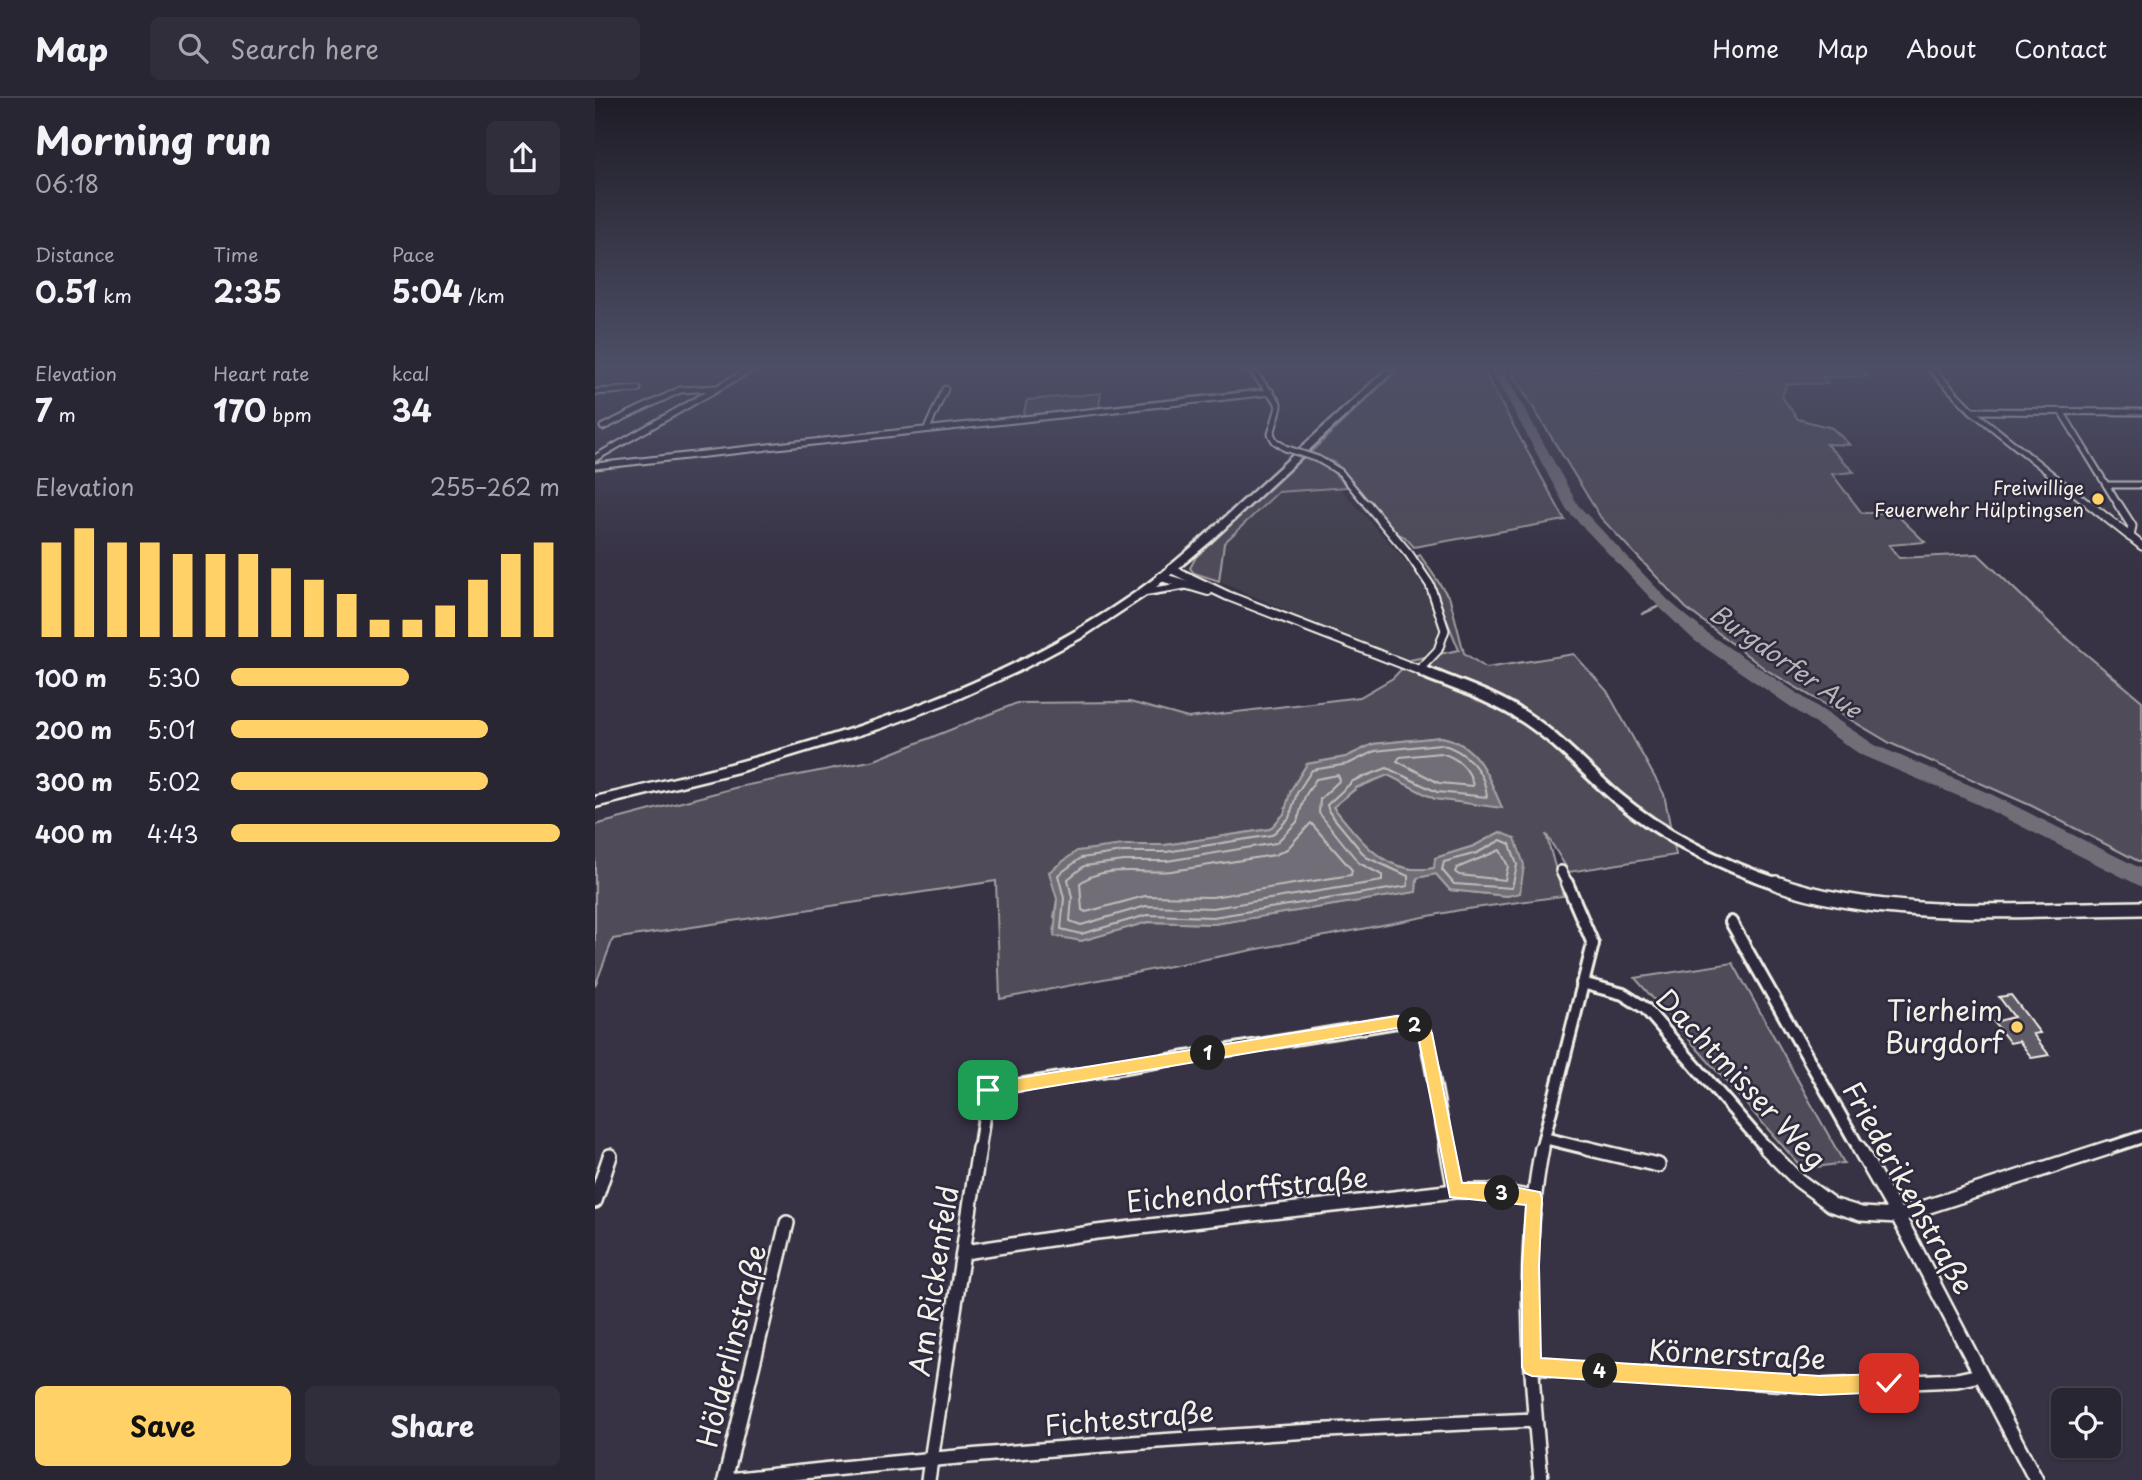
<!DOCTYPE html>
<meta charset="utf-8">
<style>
:root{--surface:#292633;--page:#312e3b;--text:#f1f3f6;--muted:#a5a5ac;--line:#45434e;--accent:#ffd166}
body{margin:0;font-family:"Playpen Sans",sans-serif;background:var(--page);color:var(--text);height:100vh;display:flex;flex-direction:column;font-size:26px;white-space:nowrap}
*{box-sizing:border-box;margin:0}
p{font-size:23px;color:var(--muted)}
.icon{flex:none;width:38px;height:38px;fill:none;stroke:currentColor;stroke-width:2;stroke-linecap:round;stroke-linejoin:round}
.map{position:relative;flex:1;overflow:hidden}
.details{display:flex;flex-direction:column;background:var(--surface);width:595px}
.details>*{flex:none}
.fabs{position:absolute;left:1456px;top:1290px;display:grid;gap:14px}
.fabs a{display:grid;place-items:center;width:70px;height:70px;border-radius:10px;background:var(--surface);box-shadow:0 2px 5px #0004,0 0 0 2px var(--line);font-size:35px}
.pin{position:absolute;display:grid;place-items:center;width:60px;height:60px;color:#fff;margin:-30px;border-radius:14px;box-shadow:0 4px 10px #0006}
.km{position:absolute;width:35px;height:35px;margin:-18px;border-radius:50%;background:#222;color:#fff;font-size:19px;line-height:35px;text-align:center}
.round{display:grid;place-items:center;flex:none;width:74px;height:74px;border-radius:10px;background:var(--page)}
.headline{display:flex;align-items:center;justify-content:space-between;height:119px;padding:0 35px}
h1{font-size:38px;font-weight:700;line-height:52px}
.stats{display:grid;grid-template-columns:repeat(3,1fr);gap:10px;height:119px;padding:7px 35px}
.stats div{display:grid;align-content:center}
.stats b{font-size:30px;font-weight:700}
.stats small{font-size:19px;font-weight:400}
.stats p{font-size:19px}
.chart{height:196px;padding:14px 35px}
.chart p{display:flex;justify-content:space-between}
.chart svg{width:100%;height:126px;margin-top:7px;stroke:var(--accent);stroke-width:6}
.button{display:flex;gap:14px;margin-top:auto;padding:14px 35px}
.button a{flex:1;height:80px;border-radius:10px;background:var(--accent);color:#111;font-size:28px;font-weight:700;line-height:80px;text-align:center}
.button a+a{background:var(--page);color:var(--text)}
ul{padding:0 35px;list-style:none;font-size:23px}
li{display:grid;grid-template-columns:112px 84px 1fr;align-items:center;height:52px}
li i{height:18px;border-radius:9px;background:var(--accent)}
header{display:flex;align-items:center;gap:42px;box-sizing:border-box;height:98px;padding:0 35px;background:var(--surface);border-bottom:2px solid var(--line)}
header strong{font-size:33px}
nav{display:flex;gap:38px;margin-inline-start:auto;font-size:24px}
.search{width:490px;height:63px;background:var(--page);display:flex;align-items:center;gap:18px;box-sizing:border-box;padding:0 24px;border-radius:10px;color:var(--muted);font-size:26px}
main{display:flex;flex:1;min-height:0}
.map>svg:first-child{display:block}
.built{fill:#433f4e}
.green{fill:#504b59;stroke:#a29ea0;stroke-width:2;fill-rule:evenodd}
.water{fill:#726e77;stroke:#a6a2a4;stroke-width:2}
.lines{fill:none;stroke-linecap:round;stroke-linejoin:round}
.shore{stroke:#c0bdbb;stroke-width:2}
.stream{stroke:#a6a2a4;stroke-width:2.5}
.river{fill:#726e77;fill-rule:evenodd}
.building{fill:#5f5c67;stroke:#f4f1e8;stroke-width:2}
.minor-far4-casing{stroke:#f4f1e8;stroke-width:9}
.minor-far3-casing{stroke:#f4f1e8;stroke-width:11}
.minor-far2-casing{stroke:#f4f1e8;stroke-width:14}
.minor-far1-casing{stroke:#f4f1e8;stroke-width:16}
.minor-casing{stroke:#f4f1e8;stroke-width:18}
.tertiary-far2-casing{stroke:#f4f1e8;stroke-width:12}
.tertiary-far1-casing{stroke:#f4f1e8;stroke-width:16}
.tertiary-casing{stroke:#f4f1e8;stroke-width:18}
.primary-casing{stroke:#f4f1e8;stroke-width:5}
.minor-far4{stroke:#2f2a3d;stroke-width:5}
.minor-far3{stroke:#2f2a3d;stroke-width:7}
.minor-far2{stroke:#2f2a3d;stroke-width:9}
.minor-far1{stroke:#2f2a3d;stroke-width:10}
.minor{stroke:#2f2a3d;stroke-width:13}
.tertiary-far2{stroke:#2f2a3d;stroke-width:8}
.tertiary-far1{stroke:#2f2a3d;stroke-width:10}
.tertiary{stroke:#2f2a3d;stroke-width:13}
.primary{fill:#2f2a3d;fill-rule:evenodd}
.minor-bridge-casing{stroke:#f4f1e8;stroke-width:9;stroke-linecap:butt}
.minor-bridge{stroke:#2f2a3d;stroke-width:5}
.route{fill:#ffd166;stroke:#fff;stroke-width:2}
.poi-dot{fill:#ffd166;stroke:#2f2a3d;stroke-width:2.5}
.labels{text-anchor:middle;stroke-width:5;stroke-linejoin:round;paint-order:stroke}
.far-poi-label{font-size:19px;fill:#f4f1e8;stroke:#2f2a3d;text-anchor:end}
.water-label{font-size:24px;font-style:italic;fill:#bab6b5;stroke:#2f2a3d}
.near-poi-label{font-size:28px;fill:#f4f1e8;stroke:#2f2a3d;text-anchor:end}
.near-street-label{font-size:28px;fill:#f4f1e8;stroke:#2f2a3d}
</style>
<header>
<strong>Map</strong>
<div class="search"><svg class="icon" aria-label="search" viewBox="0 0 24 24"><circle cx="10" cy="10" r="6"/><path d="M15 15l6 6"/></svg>Search here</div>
<nav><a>Home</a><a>Map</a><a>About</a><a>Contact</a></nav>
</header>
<main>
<section class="details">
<div class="headline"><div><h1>Morning run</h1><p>06:18</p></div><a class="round"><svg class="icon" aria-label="share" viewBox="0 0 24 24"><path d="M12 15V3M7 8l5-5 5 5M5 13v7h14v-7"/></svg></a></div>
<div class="stats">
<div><p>Distance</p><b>0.51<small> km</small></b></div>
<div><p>Time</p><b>2:35</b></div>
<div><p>Pace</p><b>5:04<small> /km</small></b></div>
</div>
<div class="stats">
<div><p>Elevation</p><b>7<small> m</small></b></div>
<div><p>Heart rate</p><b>170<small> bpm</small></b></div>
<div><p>kcal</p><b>34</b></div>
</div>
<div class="chart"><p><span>Elevation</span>255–262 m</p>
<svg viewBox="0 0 160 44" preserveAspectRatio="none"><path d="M5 44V11M15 44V6M25 44V11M35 44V11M45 44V15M55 44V15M65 44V15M75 44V20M85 44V24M95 44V29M105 44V38M115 44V38M125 44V33M135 44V24M145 44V15M155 44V11"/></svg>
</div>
<ul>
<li><b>100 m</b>5:30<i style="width:54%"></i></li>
<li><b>200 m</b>5:01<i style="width:78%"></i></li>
<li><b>300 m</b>5:02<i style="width:78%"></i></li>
<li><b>400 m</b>4:43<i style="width:100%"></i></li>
</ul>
<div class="button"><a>Save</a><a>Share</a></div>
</section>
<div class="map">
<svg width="1547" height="1382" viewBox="0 0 1547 1382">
<rect width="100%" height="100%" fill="#373244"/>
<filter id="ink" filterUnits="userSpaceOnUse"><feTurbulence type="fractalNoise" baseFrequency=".0143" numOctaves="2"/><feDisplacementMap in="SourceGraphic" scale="14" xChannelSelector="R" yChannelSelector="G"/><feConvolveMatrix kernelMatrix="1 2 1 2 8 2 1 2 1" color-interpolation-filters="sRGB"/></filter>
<g filter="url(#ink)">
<path class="built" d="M745 390 830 485 845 530 843 543 829 558 815 562 726 528 624 483 629 445 683 394Z"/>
<g class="green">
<path d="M803 272H888L970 422 819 449 810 439 797 433 748 372 739 364 715 355Z"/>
<path d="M919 272H1268L1273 278 1228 279 1232 286H1191L1187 299 1203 321 1237 330 1255 347 1231 346 1259 374 1237 376 1267 415H1300L1330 444 1294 447 1304 460 1383 456 1460 530 1547 603V765L1437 708 1295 645 1170 571 1091 510 1006 420 917 275Z"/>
<path d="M670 290 671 293 428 318 432 302 506 295 504 309Z"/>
<path d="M709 359 735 371 753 389 683 394 629 445 624 483 599 475 595 470 601 459Z"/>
<path d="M825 457 855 501 869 555 891 570 979 556 1012 593 1069 696 1081 757 974 774 951 736 968 798 865 812 405 901 401 783 18 841 0 888V727L143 689 280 662 422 605 535 604 593 620 765 599 798 580 815 562 864 552 838 489 819 460ZM846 639C882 645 894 679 906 709L840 701 793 677 762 690 738 709C767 743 789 779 840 770V760L879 748 905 734 925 795 912 798 855 792 841 776 822 780 821 794 619 826 553 824 486 843 459 819 462 801 528 747H570L675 731 689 716 696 692 712 666 751 659 778 646Z"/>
<path d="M1138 865 1249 1065 1208 1071 1040 880Z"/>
</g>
<path class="water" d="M846 639C882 645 894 679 907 710L840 701 793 677 762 689 738 709C767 743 790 779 839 770L840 760 879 748 905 734 920 740 929 767 925 795 912 798 855 792 841 776 822 780 821 794 619 826 553 824 486 843 459 838 462 801 454 774 482 753 528 747H570L675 731 689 716 696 692 712 666 751 659 778 646Z"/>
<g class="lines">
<g class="shore">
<path d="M845 646C870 652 890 672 892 699L842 694 792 670 758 683 732 707 734 714 771 759 813 778V788L618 819 552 817 486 836 466 831 469 800 463 777 486 760 528 754H571L677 737 694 720 702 695 717 672 753 666 780 653Z"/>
<path d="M845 655C862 659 875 670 878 688L844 685 802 663 805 659Z"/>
<path d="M743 677 745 682 725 701 724 715 764 765 787 777V783L618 810 551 808 486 827 475 823 477 800 473 781 489 768 529 763H572L681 745 702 724 710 698 721 681Z"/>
<path d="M716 725 757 772 756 777 617 799 550 798 491 814 487 812 485 785C509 766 547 776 576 773 611 768 645 762 680 757L692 751Z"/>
<path d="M906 742 915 746 922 767 917 790 859 786 847 772 849 764 882 755Z"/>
<path d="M905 752 913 768 910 782 864 777 860 774 862 770Z"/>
</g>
<path class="stream" d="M1047 516 1069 506"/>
<path class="river" d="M897 272H908L983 407 1074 503 1112 535 1280 647 1396 696 1547 771V789L1382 706 1266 657 1100 543 1064 509 972 412Z"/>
</g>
<path class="building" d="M1416 897 1445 935 1438 936 1454 957 1437 960 1424 943 1415 945 1399 924 1419 919 1404 899Z"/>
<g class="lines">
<g class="minor-far4-casing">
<g id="minor-far4">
<path d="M656 272 682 303 684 309 676 336 680 343 690 350"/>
<path d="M1337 272 1377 313 1496 408"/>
<path d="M0 294 43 291"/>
<path d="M1377 313 1547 314"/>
<path d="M1466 313 1524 408"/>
<path d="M8 329 85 292 121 290"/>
<path d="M332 331 350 291"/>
<path d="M0 360 154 272"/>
<path d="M723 361 745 374 773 408"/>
<path d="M0 368 676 294"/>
<path d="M1513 387H1547"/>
</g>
</g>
<g class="minor-far3-casing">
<g id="minor-far3">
<path d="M772 406 814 456 835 487 850 532 843 552 824 572"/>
<path d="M1494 406 1547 448"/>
<path d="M1523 406 1537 428 1535 439"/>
</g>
</g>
<g class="minor-far2-casing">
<path id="minor-far2" d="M966 773 973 787"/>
</g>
<g class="minor-far1-casing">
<g id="minor-far1">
<path d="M1136 824 1265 1052"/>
<path d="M987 885 1028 896 1050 910 1173 1052"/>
<path d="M949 1040 998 1052"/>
<path d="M384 1052 393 992 802 924 821 928 830 935 852 1052"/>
<path d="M946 1052 998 846 972 785"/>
<path d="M1508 1052 1547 1039"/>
</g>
</g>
<g class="minor-casing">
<g id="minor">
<path d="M852 1050 860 1093"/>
<path d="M991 1050 1063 1067"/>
<path d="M1171 1050 1203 1082 1237 1107 1266 1116 1303 1118 1513 1050"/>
<path d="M1264 1050 1303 1118 1441 1382"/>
<path d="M0 1103 15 1058"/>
<path d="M370 1154 502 1134 860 1093H898L939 1100"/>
<path d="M937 1269 1225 1288 1362 1282 1385 1277"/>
<path d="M130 1382 192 1125"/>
<path d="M134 1382C401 1352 671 1333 940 1322"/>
<path d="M333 1382 384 1050"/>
<path d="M946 1382C935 1272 926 1159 947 1050"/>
</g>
</g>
<g class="tertiary-far2-casing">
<g id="tertiary-far2">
<path d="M576 471 633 498 834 576"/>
<path d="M566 479 613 493"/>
</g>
</g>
<g class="tertiary-far1-casing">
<path id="tertiary-far1" d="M829 574C864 588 901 600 932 621 965 643 991 673 1021 699 1070 740 1126 767 1186 787"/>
</g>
<g class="tertiary-casing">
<path id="tertiary" d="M1181 785C1293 824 1430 811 1547 810"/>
</g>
<g class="primary-casing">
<path id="primary" d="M791 272H800L616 443 561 489 590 485 594 486V490L551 497 486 540 422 574 356 604 287 630 143 674 0 709V699C189 655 380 607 541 494 580 466 615 433 650 401 697 358 744 315 791 272Z"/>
</g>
<use href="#minor-far4" class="minor-far4"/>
<use href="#minor-far3" class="minor-far3"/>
<use href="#minor-far2" class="minor-far2"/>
<use href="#minor-far1" class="minor-far1"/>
<use href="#minor" class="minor"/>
<use href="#tertiary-far2" class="tertiary-far2"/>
<use href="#tertiary-far1" class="tertiary-far1"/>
<use href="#tertiary" class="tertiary"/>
<use href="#primary" class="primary"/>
<g class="minor-bridge-casing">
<path id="minor-bridge" d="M690 350 723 361"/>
</g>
<use href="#minor-bridge" class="minor-bridge"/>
</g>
</g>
<linearGradient id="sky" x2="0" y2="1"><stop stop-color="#1e1c25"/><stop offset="0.58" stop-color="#4d4f67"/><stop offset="1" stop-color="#4d4f67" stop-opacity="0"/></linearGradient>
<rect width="1547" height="466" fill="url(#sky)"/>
<path class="route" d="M802 918 831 925 837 935 867 1085H898L945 1094 947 1100 944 1168 946 1260 1225 1278 1294 1276 1300 1278 1303 1285 1300 1291 1294 1294 1225 1297 937 1278 930 1275 927 1269V1168L931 1107 855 1099 823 937 816 932 802 930 393 999 388 997 386 992 388 987 393 985Z"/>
<g class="poi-dot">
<circle cx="1503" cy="401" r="7"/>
<circle cx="1422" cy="929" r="7"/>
</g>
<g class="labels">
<g class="far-poi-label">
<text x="1489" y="397">Freiwillige<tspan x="1489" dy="22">Feuerwehr Hülptingsen</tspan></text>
</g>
<g class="water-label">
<text transform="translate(1190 564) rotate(35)" y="8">Burgdorfer Aue</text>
</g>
<g class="near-poi-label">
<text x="1408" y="923">Tierheim<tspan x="1408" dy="32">Burgdorf</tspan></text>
</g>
<g class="near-street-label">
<text transform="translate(1146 981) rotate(47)" y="10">Dachtmisser Weg</text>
<text transform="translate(1313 1090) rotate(61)" y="10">Friederikenstraße</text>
<text transform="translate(652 1092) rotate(-6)" y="10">Eichendorffstraße</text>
<text transform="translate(339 1183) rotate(-81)" y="10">Am Rickenfeld</text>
<text transform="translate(137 1248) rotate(-76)" y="10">Hölderlinstraße</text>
<text transform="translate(1142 1257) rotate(3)" y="10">Körnerstraße</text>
<text transform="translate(534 1321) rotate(-5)" y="10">Fichtestraße</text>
</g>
</g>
</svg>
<div class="fabs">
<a><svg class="icon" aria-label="locate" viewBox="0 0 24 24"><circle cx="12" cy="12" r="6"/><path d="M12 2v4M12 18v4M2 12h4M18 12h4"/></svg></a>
</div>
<div class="pin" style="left:393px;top:992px;background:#1e9e55"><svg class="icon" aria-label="arrive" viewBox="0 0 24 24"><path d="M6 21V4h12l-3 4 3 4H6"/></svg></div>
<div class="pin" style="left:1294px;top:1285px;background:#d93025"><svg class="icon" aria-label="check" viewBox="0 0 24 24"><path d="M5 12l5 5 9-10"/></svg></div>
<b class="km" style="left:613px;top:955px">1</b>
<b class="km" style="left:820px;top:927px">2</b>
<b class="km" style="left:907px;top:1095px">3</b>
<b class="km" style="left:1005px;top:1273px">4</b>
</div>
</main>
